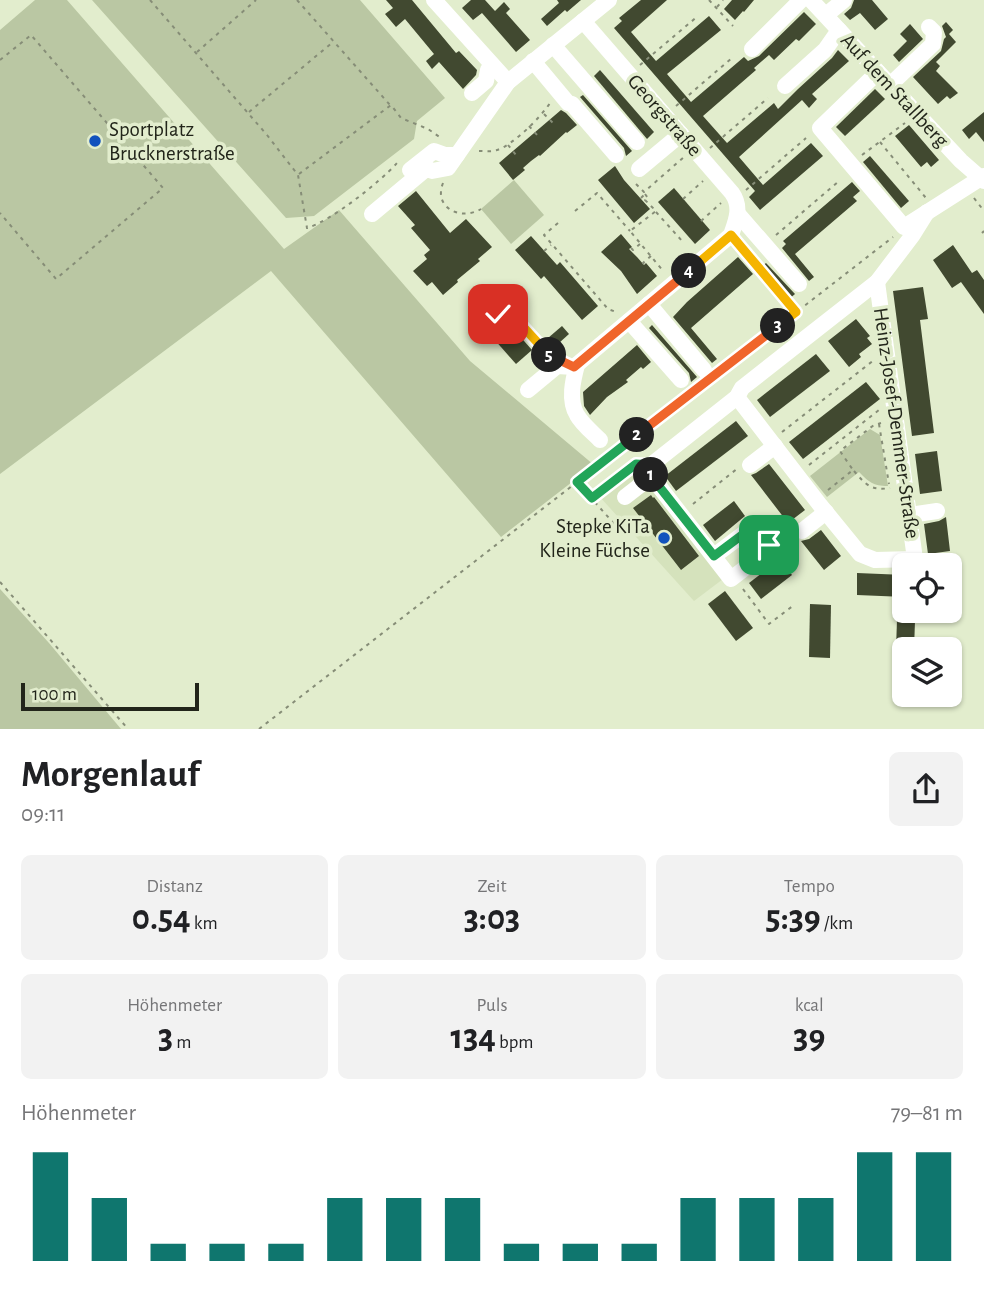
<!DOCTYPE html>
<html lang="de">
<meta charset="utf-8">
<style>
:root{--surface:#fff;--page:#f2f2f2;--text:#202124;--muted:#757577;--accent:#0f766e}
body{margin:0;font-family:"Alegreya Sans",sans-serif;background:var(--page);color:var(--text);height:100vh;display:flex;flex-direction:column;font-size:26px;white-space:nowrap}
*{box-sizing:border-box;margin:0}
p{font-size:23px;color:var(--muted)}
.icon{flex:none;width:38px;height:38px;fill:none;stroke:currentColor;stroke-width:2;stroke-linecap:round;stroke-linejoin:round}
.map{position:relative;height:729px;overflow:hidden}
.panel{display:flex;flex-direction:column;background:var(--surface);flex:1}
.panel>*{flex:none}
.controls{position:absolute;left:892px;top:553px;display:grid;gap:14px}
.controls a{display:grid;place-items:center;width:70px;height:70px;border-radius:10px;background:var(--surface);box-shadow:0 2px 5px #0004;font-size:35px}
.scale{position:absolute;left:21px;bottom:18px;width:178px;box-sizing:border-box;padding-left:7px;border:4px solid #22251a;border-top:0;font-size:19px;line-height:24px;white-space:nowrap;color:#22251a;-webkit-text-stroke:5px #e2edcd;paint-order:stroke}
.pin{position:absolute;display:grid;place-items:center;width:60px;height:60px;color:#fff;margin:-30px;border-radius:14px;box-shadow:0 4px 10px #0006}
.km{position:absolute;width:35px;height:35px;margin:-18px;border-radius:50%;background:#222;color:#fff;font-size:19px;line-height:35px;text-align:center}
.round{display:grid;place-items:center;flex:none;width:74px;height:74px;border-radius:10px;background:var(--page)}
.overview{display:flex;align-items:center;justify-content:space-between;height:119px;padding:0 21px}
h1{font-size:38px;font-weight:700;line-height:52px}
.figures{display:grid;grid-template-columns:repeat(3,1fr);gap:10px;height:119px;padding:7px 21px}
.figures div{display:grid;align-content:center;border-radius:10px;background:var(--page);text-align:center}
.figures b{font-size:35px;font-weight:700}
.figures small{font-size:19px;font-weight:400}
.figures p{font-size:19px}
.chart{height:196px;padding:14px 21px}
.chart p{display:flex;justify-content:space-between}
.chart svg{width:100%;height:126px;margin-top:7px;stroke:var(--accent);stroke-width:6}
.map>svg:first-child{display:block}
.built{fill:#d5e2bc}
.green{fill:#bac7a3}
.building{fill:#414930}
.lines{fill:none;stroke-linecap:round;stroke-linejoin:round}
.path{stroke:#868d77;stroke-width:2;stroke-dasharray:3.5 5;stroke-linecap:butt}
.minor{stroke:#fff;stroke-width:16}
.split-1-casing{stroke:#fff;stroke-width:14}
.split-2-casing{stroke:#fff;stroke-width:14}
.split-3-casing{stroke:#fff;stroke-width:14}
.split-4-casing{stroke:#fff;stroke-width:14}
.split-5-casing{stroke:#fff;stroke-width:14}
.split-6-casing{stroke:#fff;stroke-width:14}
.split-1{stroke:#22a559;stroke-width:9}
.split-2{stroke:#22a559;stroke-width:9}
.split-3{stroke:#f0652b;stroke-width:9}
.split-4{stroke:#f5b400;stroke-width:9}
.split-5{stroke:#f0652b;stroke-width:9}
.split-6{stroke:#f5b400;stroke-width:9}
.poi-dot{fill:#1152bd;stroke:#e2edcd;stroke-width:2.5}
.labels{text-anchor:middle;stroke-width:7;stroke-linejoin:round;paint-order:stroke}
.street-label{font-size:21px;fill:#22251a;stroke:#e2edcd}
.poi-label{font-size:21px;fill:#22251a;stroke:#e2edcd;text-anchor:start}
</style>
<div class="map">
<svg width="984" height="729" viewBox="0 0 984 729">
<rect width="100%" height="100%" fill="#e2edcd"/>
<path class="built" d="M637 468 723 579 694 601 600 497Z"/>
<g class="green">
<path d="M35 0H67L284 249 339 210 470 361 594 465 501 537 271 271 0 474V30Z"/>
<path d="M92 0H360L445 98 417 121 414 139 314 216 286 218Z"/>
<path d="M514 180 544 215 511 244 481 209Z"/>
<path d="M870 429 880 435 888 486C873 486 869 482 859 472L827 497 810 476Z"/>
<path d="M0 589 49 643 121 729H0Z"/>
</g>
<g class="building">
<path d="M386 0H412L456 53 459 51 477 70 476 75 463 89 439 62 432 69 426 61 434 54 405 19 396 27 385 14 393 8Z"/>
<path d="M471 0H485L495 11 504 2 510 9 506 13 530 40 516 52 482 13 473 20 462 8Z"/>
<path d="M557 0H581L567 12 565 10 547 26 541 19 559 3Z"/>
<path d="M641 0H667L631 32 656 61 709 16 721 30 667 74 691 102 744 57 748 61 759 56 804 12 816 24 799 41 796 39 774 60 769 55 754 68 756 70 703 116 727 143 774 103 778 109 798 89 832 58 838 50 849 61 812 94 817 99 809 108 802 100 739 157 763 185 811 143 823 156 760 210 749 197 755 191 614 28 622 21 619 18Z"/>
<path d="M732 0H754L744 12 743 11 735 20 724 9Z"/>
<path d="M854 0H872L888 19 875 30 860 13 850 20 844 14 851 8Z"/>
<path d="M946 22 953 30 949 34 956 42 936 62 940 66 936 71 958 93 950 99 947 96 938 104 913 77 941 51 944 39 946 37 942 26Z"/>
<path d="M910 24 923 39 899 62 893 55 907 41 900 34Z"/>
<path d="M600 70 654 132 647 139 594 76Z"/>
<path d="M875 89 885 99 845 136 836 127Z"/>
<path d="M583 95 632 151 626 156 624 148 580 97Z"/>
<path d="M561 110 566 113 577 125 567 133 566 132 540 156 539 155 531 161 523 168 525 170 513 180 499 163Z"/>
<path d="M984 112V142L976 132 969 139 962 130Z"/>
<path d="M909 125 939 160 931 167 927 162 921 167 895 136Z"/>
<path d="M870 156 909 201 901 208 863 162Z"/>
<path d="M615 166 624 180 650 209 634 223 598 180Z"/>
<path d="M852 182 860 191 853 197 857 201 795 254 814 277 809 281 782 248 786 244 783 241Z"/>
<path d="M674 188 710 230 695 244 658 202Z"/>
<path d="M416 191 450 233 466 219 492 247 478 259 480 261 457 280 458 282 443 295 432 282 427 286 413 271 427 259 424 255 430 250 411 228 415 225 398 206Z"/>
<path d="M621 234 632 247 629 249 637 257 644 265 646 263 657 276 637 294 621 271 601 252Z"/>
<path d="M531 236 557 265 560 262 598 306 582 320 544 276 541 279 515 250Z"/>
<path d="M953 245 972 273 977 270 984 280V314L961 282 952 288 933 260Z"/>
<path d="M738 257 753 274 691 328 717 359 712 363 673 317 687 302Z"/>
<path d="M766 263 795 294 789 299 761 267Z"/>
<path d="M923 287 928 319 920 320 934 433 912 436 893 291Z"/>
<path d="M487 299 532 350 516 364 471 313Z"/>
<path d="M856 319 870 336 867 338 872 344 859 354 861 357 849 367 828 341Z"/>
<path d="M652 325 697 377 691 382 689 373 649 328Z"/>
<path d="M562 326 569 334 549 352 541 344Z"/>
<path d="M637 345 651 362 643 369 641 367 626 380 628 382 607 397 590 415 584 406 583 392Z"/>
<path d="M816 354 830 371 770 417 757 400Z"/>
<path d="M866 382 880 399 803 459 789 442Z"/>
<path d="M736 421 748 436 676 491 665 476Z"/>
<path d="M937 451 942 491 920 494 915 454Z"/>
<path d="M769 464 805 510 788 523 751 475 756 473Z"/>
<path d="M651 495 653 498 654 497 699 556 681 570 633 508Z"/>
<path d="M734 501 745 516 715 541 703 525Z"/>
<path d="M946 517 950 551 928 554 924 524 939 521Z"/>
<path d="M821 530 841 556 824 570 801 541 809 539Z"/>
<path d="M780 559 792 575 761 599 749 583Z"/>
<path d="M857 573 905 575V597L857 595Z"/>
<path d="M725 591 753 628 736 641 708 604Z"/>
<path d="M810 604 831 605 830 658 809 657Z"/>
<path d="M897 620 915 621 914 649H896Z"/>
</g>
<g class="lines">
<g class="path">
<path d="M150 0 267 135 298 175 307 228C331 221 380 182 397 163"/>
<path d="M297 0 390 105"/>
<path d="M709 0 733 26"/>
<path d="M717 7 723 0"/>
<path d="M197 52 256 0"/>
<path d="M0 60 31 35 163 188 56 279 0 213"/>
<path d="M640 65 698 16"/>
<path d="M676 106 733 57"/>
<path d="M249 112 333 42"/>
<path d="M544 114 553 123"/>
<path d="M529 126 538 136"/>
<path d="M880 142 926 198"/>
<path d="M508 145 516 155"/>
<path d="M710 148 768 98"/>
<path d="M479 151C485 151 492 152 497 150 513 145 541 117 550 103"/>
<path d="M862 155 905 123"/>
<path d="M299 174 391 105 401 118 428 129 441 138"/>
<path d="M443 183C433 208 461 221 481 209"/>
<path d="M636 184 644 192 684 157"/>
<path d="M746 190 806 138"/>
<path d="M645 194 648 198 645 200 656 211 630 231 664 272"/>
<path d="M641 198 645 194 644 192"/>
<path d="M974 198 984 211"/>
<path d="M683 199 703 181"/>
<path d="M575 211 597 193 630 231"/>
<path d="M656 212 683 242"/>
<path d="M701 221 721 203"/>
<path d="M558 223 544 235 608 309 616 312"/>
<path d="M982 233 984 231"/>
<path d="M776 235 839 181"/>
<path d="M740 246 796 312"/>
<path d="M631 248 633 250 640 244"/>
<path d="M544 251 551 245"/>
<path d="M644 264 643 263 651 256"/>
<path d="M498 314 505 307 548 355"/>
<path d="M518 336 525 330"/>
<path d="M718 373 893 237"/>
<path d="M879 424 889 484"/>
<path d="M782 432 874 360"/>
<path d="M809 465 879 410"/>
<path d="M854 471C866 485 871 491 890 488"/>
<path d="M578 483 624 535"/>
<path d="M828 490 853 470 840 451 874 425 881 423"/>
<path d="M592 498 636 464H638"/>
<path d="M693 504 738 468"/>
<path d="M0 582 128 729"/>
<path d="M743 589 769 624 794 605"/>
<path d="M259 729 702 385"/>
</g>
<g class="minor">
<path d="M434 0 508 82"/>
<path d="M811 0 961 161 984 181"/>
<path d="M826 15 844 0"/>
<path d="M553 45 637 142"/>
<path d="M752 49 801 0"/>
<path d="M533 61 568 103 572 104 616 155"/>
<path d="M878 72 820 128 904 227 984 176"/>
<path d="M890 85 933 44 934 32 929 27"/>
<path d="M785 86 825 50 839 30"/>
<path d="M472 93 486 81 488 70 493 66"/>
<path d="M639 169 681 134"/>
<path d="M410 170 434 151 445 155H457"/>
<path d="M372 214 427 168 432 171 448 168 508 82 609 0"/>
<path d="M738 214 799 284"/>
<path d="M649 304 704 370"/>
<path d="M629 321 681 380"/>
<path d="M577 365C573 380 568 400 577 415 582 424 592 432 600 440"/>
<path d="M528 390 557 366 574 367 731 235C736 221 742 207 732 193L583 21"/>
<path d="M737 397 820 505 860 554 875 560 915 559 877 282"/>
<path d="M750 465 775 446"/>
<path d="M625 497 652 476"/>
<path d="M910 515 937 511"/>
<path d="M802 531 826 512"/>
<path d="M714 556 754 526 771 548 731 579 658 485 651 474V465L737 397 742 388 877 282 912 236 927 212"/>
</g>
</g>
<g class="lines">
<g class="split-1-casing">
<path id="split-1" d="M651 475 658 485 714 556 754 526 769 545"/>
</g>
<g class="split-2-casing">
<path id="split-2" d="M637 435 577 482 592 498 636 464 651 465V475"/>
</g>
<g class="split-3-casing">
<path id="split-3" d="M637 435 778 326"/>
</g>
<g class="split-4-casing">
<path id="split-4" d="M689 271 731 235 796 312 778 326"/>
</g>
<g class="split-5-casing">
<path id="split-5" d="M549 355 574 367 689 271"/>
</g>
<g class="split-6-casing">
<path id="split-6" d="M498 314 505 307 549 355"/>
</g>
<use href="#split-1" class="split-1"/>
<use href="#split-2" class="split-2"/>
<use href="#split-3" class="split-3"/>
<use href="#split-4" class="split-4"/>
<use href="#split-5" class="split-5"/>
<use href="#split-6" class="split-6"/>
</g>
<g class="poi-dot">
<circle cx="95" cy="141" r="7"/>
<circle cx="664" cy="538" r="7"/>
</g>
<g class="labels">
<g class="street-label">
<text transform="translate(895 90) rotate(47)" y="7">Auf dem Stallberg</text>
<text transform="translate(665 115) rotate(49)" y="7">Georgstraße</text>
<text transform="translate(897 423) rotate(82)" y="7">Heinz-Josef-Demmer-Straße</text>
</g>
<g class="poi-label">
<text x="109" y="136">Sportplatz<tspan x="109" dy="24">Brucknerstraße</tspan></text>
<text x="650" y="533" text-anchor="end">Stepke KiTa<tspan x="650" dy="24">Kleine Füchse</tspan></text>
</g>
</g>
</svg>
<div class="controls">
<a><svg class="icon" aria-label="locate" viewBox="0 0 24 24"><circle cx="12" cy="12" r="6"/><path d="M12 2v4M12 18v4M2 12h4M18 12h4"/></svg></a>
<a><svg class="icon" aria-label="layers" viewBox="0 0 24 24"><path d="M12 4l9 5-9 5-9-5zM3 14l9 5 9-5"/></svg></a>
</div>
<div class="scale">100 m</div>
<div class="pin" style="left:769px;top:545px;background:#1e9e55"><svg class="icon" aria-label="arrive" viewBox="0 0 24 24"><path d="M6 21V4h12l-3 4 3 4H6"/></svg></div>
<div class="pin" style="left:498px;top:314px;background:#d93025"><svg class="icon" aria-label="check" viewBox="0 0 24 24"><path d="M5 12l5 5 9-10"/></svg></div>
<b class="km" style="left:651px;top:475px">1</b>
<b class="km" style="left:637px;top:435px">2</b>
<b class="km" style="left:778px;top:326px">3</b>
<b class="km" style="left:689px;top:271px">4</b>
<b class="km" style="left:549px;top:355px">5</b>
</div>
<section class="panel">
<div class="overview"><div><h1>Morgenlauf</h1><p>09:11</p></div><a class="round"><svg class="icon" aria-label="share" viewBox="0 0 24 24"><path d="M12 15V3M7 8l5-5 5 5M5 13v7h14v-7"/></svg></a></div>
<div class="figures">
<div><p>Distanz</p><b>0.54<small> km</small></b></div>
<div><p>Zeit</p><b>3:03</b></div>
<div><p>Tempo</p><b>5:39<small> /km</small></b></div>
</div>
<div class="figures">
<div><p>Höhenmeter</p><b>3<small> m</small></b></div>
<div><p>Puls</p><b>134<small> bpm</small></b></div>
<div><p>kcal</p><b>39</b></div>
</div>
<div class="chart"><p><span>Höhenmeter</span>79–81 m</p>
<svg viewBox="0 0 160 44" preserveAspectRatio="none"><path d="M5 44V6M15 44V22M25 44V38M35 44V38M45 44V38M55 44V22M65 44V22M75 44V22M85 44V38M95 44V38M105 44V38M115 44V22M125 44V22M135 44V22M145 44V6M155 44V6"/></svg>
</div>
</section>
